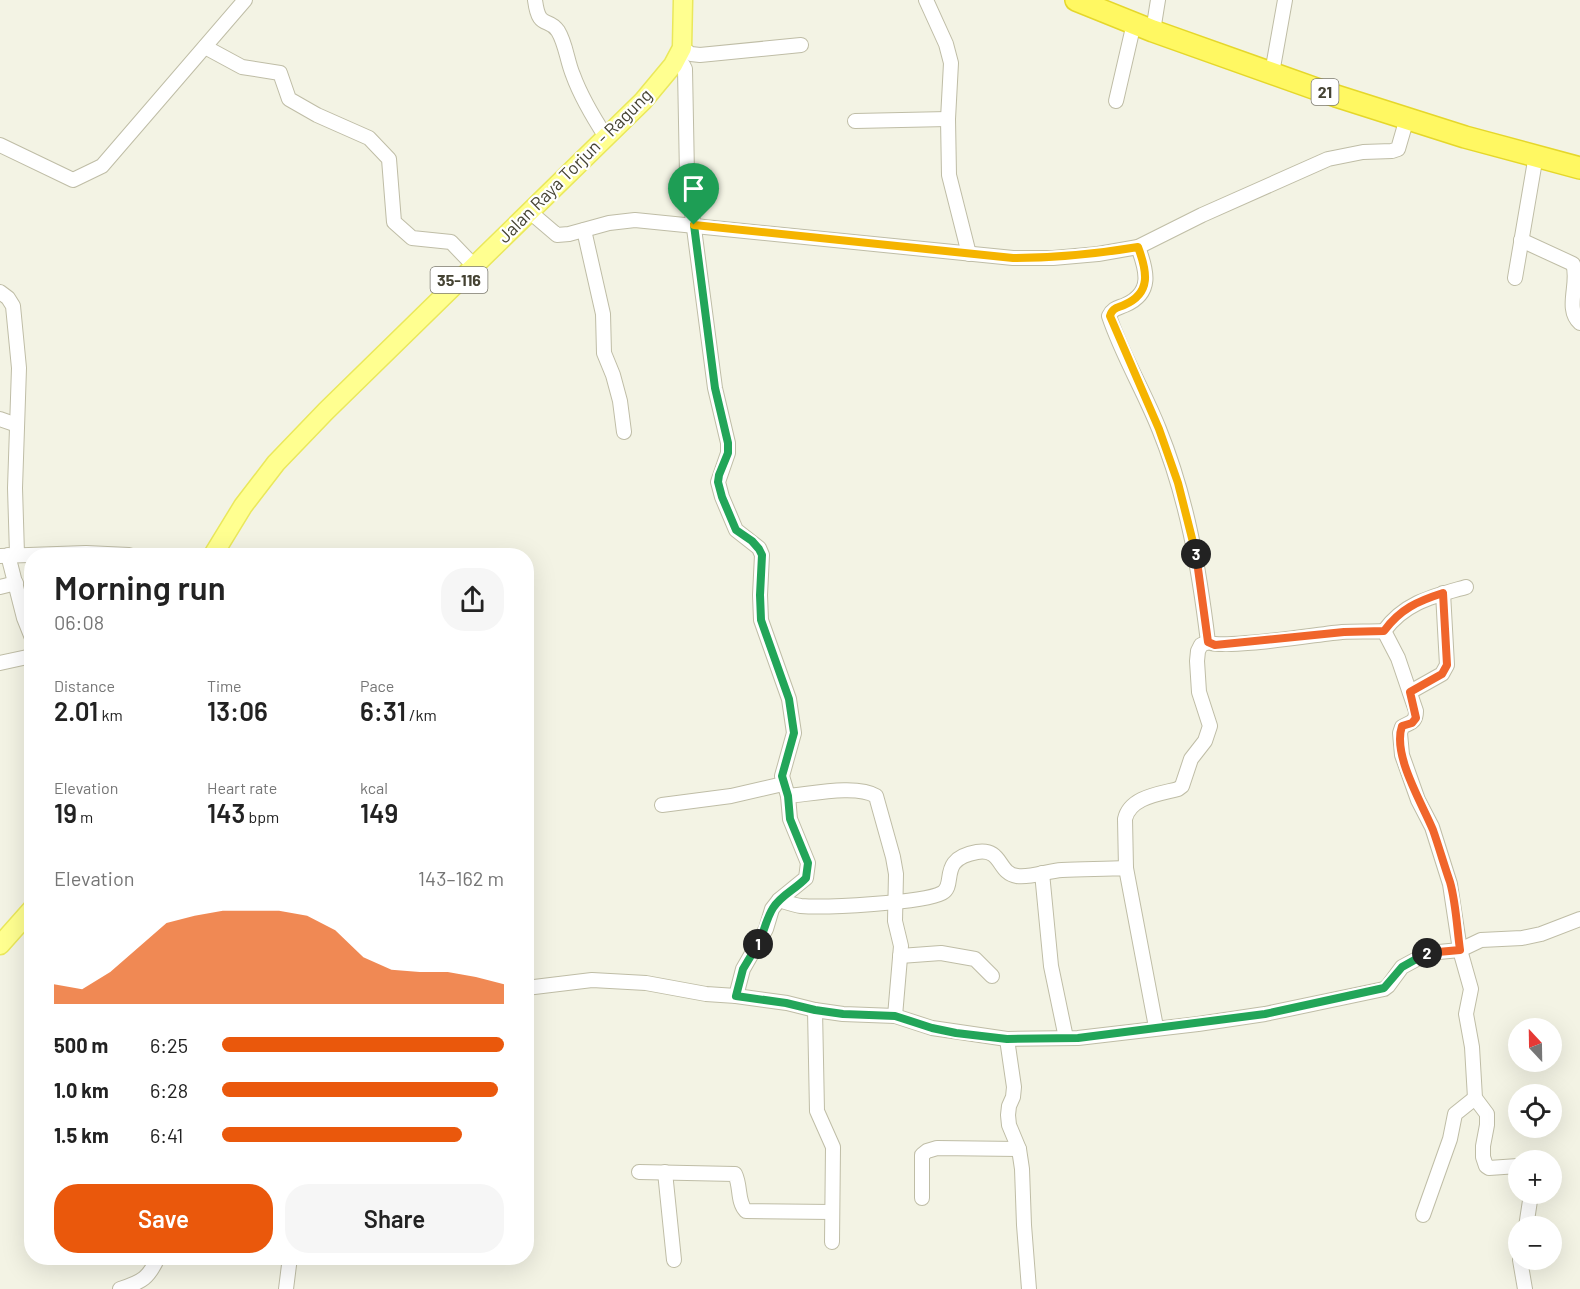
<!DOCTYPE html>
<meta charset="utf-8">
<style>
:root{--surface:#fff;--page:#f6f6f6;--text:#222;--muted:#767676;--accent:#ea580c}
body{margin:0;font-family:Barlow,sans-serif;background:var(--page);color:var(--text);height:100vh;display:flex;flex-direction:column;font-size:22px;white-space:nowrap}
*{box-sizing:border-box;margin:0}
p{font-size:20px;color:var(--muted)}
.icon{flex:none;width:33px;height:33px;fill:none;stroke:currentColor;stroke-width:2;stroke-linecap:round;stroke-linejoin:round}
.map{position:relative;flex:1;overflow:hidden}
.sheet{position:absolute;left:24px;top:548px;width:510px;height:717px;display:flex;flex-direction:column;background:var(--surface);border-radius:24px;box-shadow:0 6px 24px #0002}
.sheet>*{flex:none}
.needle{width:39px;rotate:338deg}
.tools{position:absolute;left:1508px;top:1018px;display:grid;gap:12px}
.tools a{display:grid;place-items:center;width:54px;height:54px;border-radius:50%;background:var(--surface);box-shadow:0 6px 24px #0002;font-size:30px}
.pin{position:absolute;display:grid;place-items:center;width:51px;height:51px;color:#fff;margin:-62px -26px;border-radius:50% 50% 50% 0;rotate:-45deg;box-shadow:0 0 6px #0007}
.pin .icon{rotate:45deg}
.km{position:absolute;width:30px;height:30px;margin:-15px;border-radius:50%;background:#222;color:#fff;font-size:16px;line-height:30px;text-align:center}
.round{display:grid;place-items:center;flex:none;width:63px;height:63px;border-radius:24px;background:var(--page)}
.overview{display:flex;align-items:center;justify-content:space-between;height:102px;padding:0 30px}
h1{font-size:33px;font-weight:600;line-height:45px}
.metrics{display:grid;grid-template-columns:repeat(3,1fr);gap:9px;height:102px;padding:6px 30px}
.metrics div{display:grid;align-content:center}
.metrics b{font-size:26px;font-weight:600}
.metrics small{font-size:16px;font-weight:400}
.metrics p{font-size:16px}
.chart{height:168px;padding:12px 30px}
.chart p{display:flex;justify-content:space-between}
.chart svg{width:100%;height:108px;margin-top:6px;fill:var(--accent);opacity:.7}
.cta{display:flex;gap:12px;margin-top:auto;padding:12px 30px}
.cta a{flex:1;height:69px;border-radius:24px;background:var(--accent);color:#fff;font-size:24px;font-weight:600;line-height:69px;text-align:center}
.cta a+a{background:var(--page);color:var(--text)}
ul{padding:0 30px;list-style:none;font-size:20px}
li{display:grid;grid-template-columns:96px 72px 1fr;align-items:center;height:45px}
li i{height:15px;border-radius:8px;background:var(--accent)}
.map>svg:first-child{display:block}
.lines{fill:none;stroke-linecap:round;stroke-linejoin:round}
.minor-casing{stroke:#bfbda6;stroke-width:16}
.major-casing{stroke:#eae85b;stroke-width:21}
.highway-casing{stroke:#e5d72b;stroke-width:24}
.minor{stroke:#fff;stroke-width:14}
.major{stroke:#ffff90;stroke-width:18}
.highway{stroke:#fff862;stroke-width:21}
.split-1-casing{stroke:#fff;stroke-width:12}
.split-2-casing{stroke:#fff;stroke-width:12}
.split-3-casing{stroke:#fff;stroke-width:12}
.split-4-casing{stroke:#fff;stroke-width:12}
.split-1{stroke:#22a559;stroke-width:8}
.split-2{stroke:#22a559;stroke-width:8}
.split-3{stroke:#f0652b;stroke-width:8}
.split-4{stroke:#f5b400;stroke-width:8}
.labels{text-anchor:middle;stroke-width:4.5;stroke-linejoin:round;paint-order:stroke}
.shield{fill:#fff;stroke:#7d7b70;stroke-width:1.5}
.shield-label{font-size:16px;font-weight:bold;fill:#454333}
.street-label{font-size:18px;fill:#454333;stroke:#fff}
</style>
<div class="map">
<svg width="1580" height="1289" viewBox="0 0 1580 1289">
<rect width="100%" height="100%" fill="#f3f3e4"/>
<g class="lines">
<g class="minor-casing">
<g id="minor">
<path d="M535 0C539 31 548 16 558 31 566 44 567 61 573 75 581 97 593 117 606 137"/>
<path d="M926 0 946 44 951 63 948 119 949 175 969 254"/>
<path d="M1153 31 1158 0"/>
<path d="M205 47 242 67 280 73 289 99 317 115 369 138 389 159 394 222 412 238 451 242 474 266"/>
<path d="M682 48 691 54 700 55 801 45"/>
<path d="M673 65H683L685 69 687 175 715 388 728 443V453L718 482 722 497 736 530 759 548 762 555 760 595 761 620 789 699 794 733 782 776 788 796 790 819 808 863 806 878 779 900 772 909 766 929 743 969 736 996"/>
<path d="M1272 73 1285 0"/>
<path d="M1116 101 1134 23"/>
<path d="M855 121 948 119"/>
<path d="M0 145 73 180 102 166 245 0"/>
<path d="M530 212 557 235 569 234 609 223 635 220 1013 258H1053L1098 254 1138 247 1202 215 1328 159 1363 152 1392 151 1398 149 1407 118"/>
<path d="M584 230 603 314 604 353 613 375 620 401 624 432"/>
<path d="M1521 240 1573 264C1580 282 1564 309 1580 323"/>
<path d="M1138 247C1147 271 1153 293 1125 305 1118 308 1113 308 1109 316 1122 355 1144 391 1159 429 1187 498 1199 568 1208 642 1222 650 1319 634 1342 632 1356 631 1370 632 1384 631L1398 658 1416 711C1416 723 1410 722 1402 727L1400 733 1402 755 1418 800 1432 827 1450 884 1460 950 1471 989 1466 1014 1472 1047 1475 1098 1487 1114V1125L1483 1146V1157L1486 1166 1489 1168 1518 1166"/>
<path d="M1515 278 1536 155"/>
<path d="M0 292 8 298 13 306 19 368 15 488 17 554"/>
<path d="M0 419 17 425"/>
<path d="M8 555 24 618 32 638"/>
<path d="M0 556 86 553 129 555"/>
<path d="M0 587 16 583"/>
<path d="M1384 631C1405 602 1434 596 1466 587"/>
<path d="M0 663 32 656"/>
<path d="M1410 692 1442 674 1447 665 1443 593"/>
<path d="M788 796C811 794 857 784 876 796L893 857 896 874 895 921 901 946 895 1016"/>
<path d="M662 805 731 796 783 784"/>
<path d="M1126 868 1125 819C1130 797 1159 794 1178 789L1182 786 1191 759 1205 741 1210 726 1199 692 1197 661 1198 651 1201 645 1208 642"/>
<path d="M1042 873 1051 966 1066 1038"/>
<path d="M779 900C786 902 793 905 801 906 824 908 924 903 942 893 957 885 937 859 977 852 1003 848 997 873 1017 876 1031 878 1047 871 1062 870 1084 869 1105 869 1126 868L1156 1027"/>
<path d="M900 956 941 953 975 959 992 976"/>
<path d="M526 988 592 980 646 983 706 994 736 996 787 1003 815 1010 843 1014 895 1016 932 1028 1007 1039 1078 1038 1198 1024 1265 1014 1384 989 1388 986 1402 967 1428 953 1460 950 1481 940 1522 938 1541 934 1580 919"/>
<path d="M815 1010 817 1111 833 1147 832 1242"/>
<path d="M1007 1039 1014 1087 1013 1097 1009 1106 1008 1115 1009 1125 1019 1149 1022 1169 1024 1225 1029 1289"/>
<path d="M639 1172 735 1174C741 1186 737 1202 746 1211L832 1212"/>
<path d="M665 1172 674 1260"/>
<path d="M922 1198V1155L927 1151 937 1148 1019 1149"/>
<path d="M1423 1215 1450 1139 1455 1114 1475 1098"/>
<path d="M1526 1227 1531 1194"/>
<path d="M1520 1260 1525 1289"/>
<path d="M120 1289C142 1282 149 1278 158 1257"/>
<path d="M286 1289 290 1257"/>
</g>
</g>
<g class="major-casing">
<g id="major">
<path d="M213 555 243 506 276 463 326 411 643 101 673 65 682 48 683 0"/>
<path d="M0 945 32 909"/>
</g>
</g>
<g class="highway-casing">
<path id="highway" d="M1076 0 1153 31 1336 96 1465 137 1580 168"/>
</g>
<use href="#minor" class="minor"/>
<use href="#major" class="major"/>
<use href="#highway" class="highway"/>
</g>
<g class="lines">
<g class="split-1-casing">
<path id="split-1" d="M694 225 715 388 728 443V453L719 475 718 482 722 497 736 530 752 541 759 549 762 555 760 595 761 620 789 699 794 733 782 776 788 796 790 819 808 863 806 878C796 889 781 895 773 908 766 919 764 933 758 944"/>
</g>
<g class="split-2-casing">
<path id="split-2" d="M758 944 743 969 736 996 786 1003 815 1010 843 1014 895 1016 932 1028 956 1033 1007 1039 1078 1038 1265 1014 1384 988 1402 967 1427 953"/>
</g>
<g class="split-3-casing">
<path id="split-3" d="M1196 554 1208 642 1215 645 1344 632 1384 631C1400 609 1418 601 1443 593L1447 665 1442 674 1410 692 1416 718 1412 723 1402 726C1392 755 1422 803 1433 830 1439 847 1444 865 1450 882 1456 903 1457 928 1460 950L1427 953"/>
</g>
<g class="split-4-casing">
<path id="split-4" d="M694 225 1013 258C1055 258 1096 254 1138 247 1147 271 1152 293 1124 305 1117 308 1112 308 1110 316L1159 429 1178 483 1196 554"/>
</g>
<use href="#split-1" class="split-1"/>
<use href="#split-2" class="split-2"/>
<use href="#split-3" class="split-3"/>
<use href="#split-4" class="split-4"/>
</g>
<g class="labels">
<g class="shield">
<rect x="1311.5" y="79" width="27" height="26" rx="4.5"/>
<rect x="430.5" y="267" width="57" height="26" rx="4.5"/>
</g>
<g class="shield-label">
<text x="1325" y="98">21</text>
<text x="459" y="286">35-116</text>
</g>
<g class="street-label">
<text transform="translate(575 166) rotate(-45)" y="6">Jalan Raya Torjun - Ragung</text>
</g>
</g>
</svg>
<div class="tools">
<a><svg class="needle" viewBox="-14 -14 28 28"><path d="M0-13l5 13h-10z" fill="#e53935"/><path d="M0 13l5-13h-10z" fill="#767676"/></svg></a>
<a><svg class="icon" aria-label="locate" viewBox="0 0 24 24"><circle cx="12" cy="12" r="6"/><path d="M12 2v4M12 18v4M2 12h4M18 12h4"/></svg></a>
<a>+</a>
<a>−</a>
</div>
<div class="pin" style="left:694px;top:225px;background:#1e9e55"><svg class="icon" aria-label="arrive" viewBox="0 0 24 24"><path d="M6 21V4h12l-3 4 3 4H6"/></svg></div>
<b class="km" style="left:758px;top:944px">1</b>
<b class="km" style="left:1427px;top:953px">2</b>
<b class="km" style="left:1196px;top:554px">3</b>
<section class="sheet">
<div class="overview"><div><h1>Morning run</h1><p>06:08</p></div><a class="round"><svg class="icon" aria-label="share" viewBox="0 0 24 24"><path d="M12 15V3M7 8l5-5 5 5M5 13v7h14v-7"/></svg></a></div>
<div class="metrics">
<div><p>Distance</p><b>2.01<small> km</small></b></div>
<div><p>Time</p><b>13:06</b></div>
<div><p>Pace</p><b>6:31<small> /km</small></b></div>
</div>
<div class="metrics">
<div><p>Elevation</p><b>19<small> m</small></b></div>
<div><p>Heart rate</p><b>143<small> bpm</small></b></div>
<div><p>kcal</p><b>149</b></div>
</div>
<div class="chart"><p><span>Elevation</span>143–162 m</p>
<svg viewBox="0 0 160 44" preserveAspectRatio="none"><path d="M0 44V36L10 38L20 31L30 21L40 11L50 8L60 6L70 6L80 6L90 8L100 14L110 25L120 30L130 31L140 31L150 33L160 36V44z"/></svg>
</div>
<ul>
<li><b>500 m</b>6:25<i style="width:100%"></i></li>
<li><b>1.0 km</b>6:28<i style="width:98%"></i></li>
<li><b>1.5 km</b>6:41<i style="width:85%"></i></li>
</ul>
<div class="cta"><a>Save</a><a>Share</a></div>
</section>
</div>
